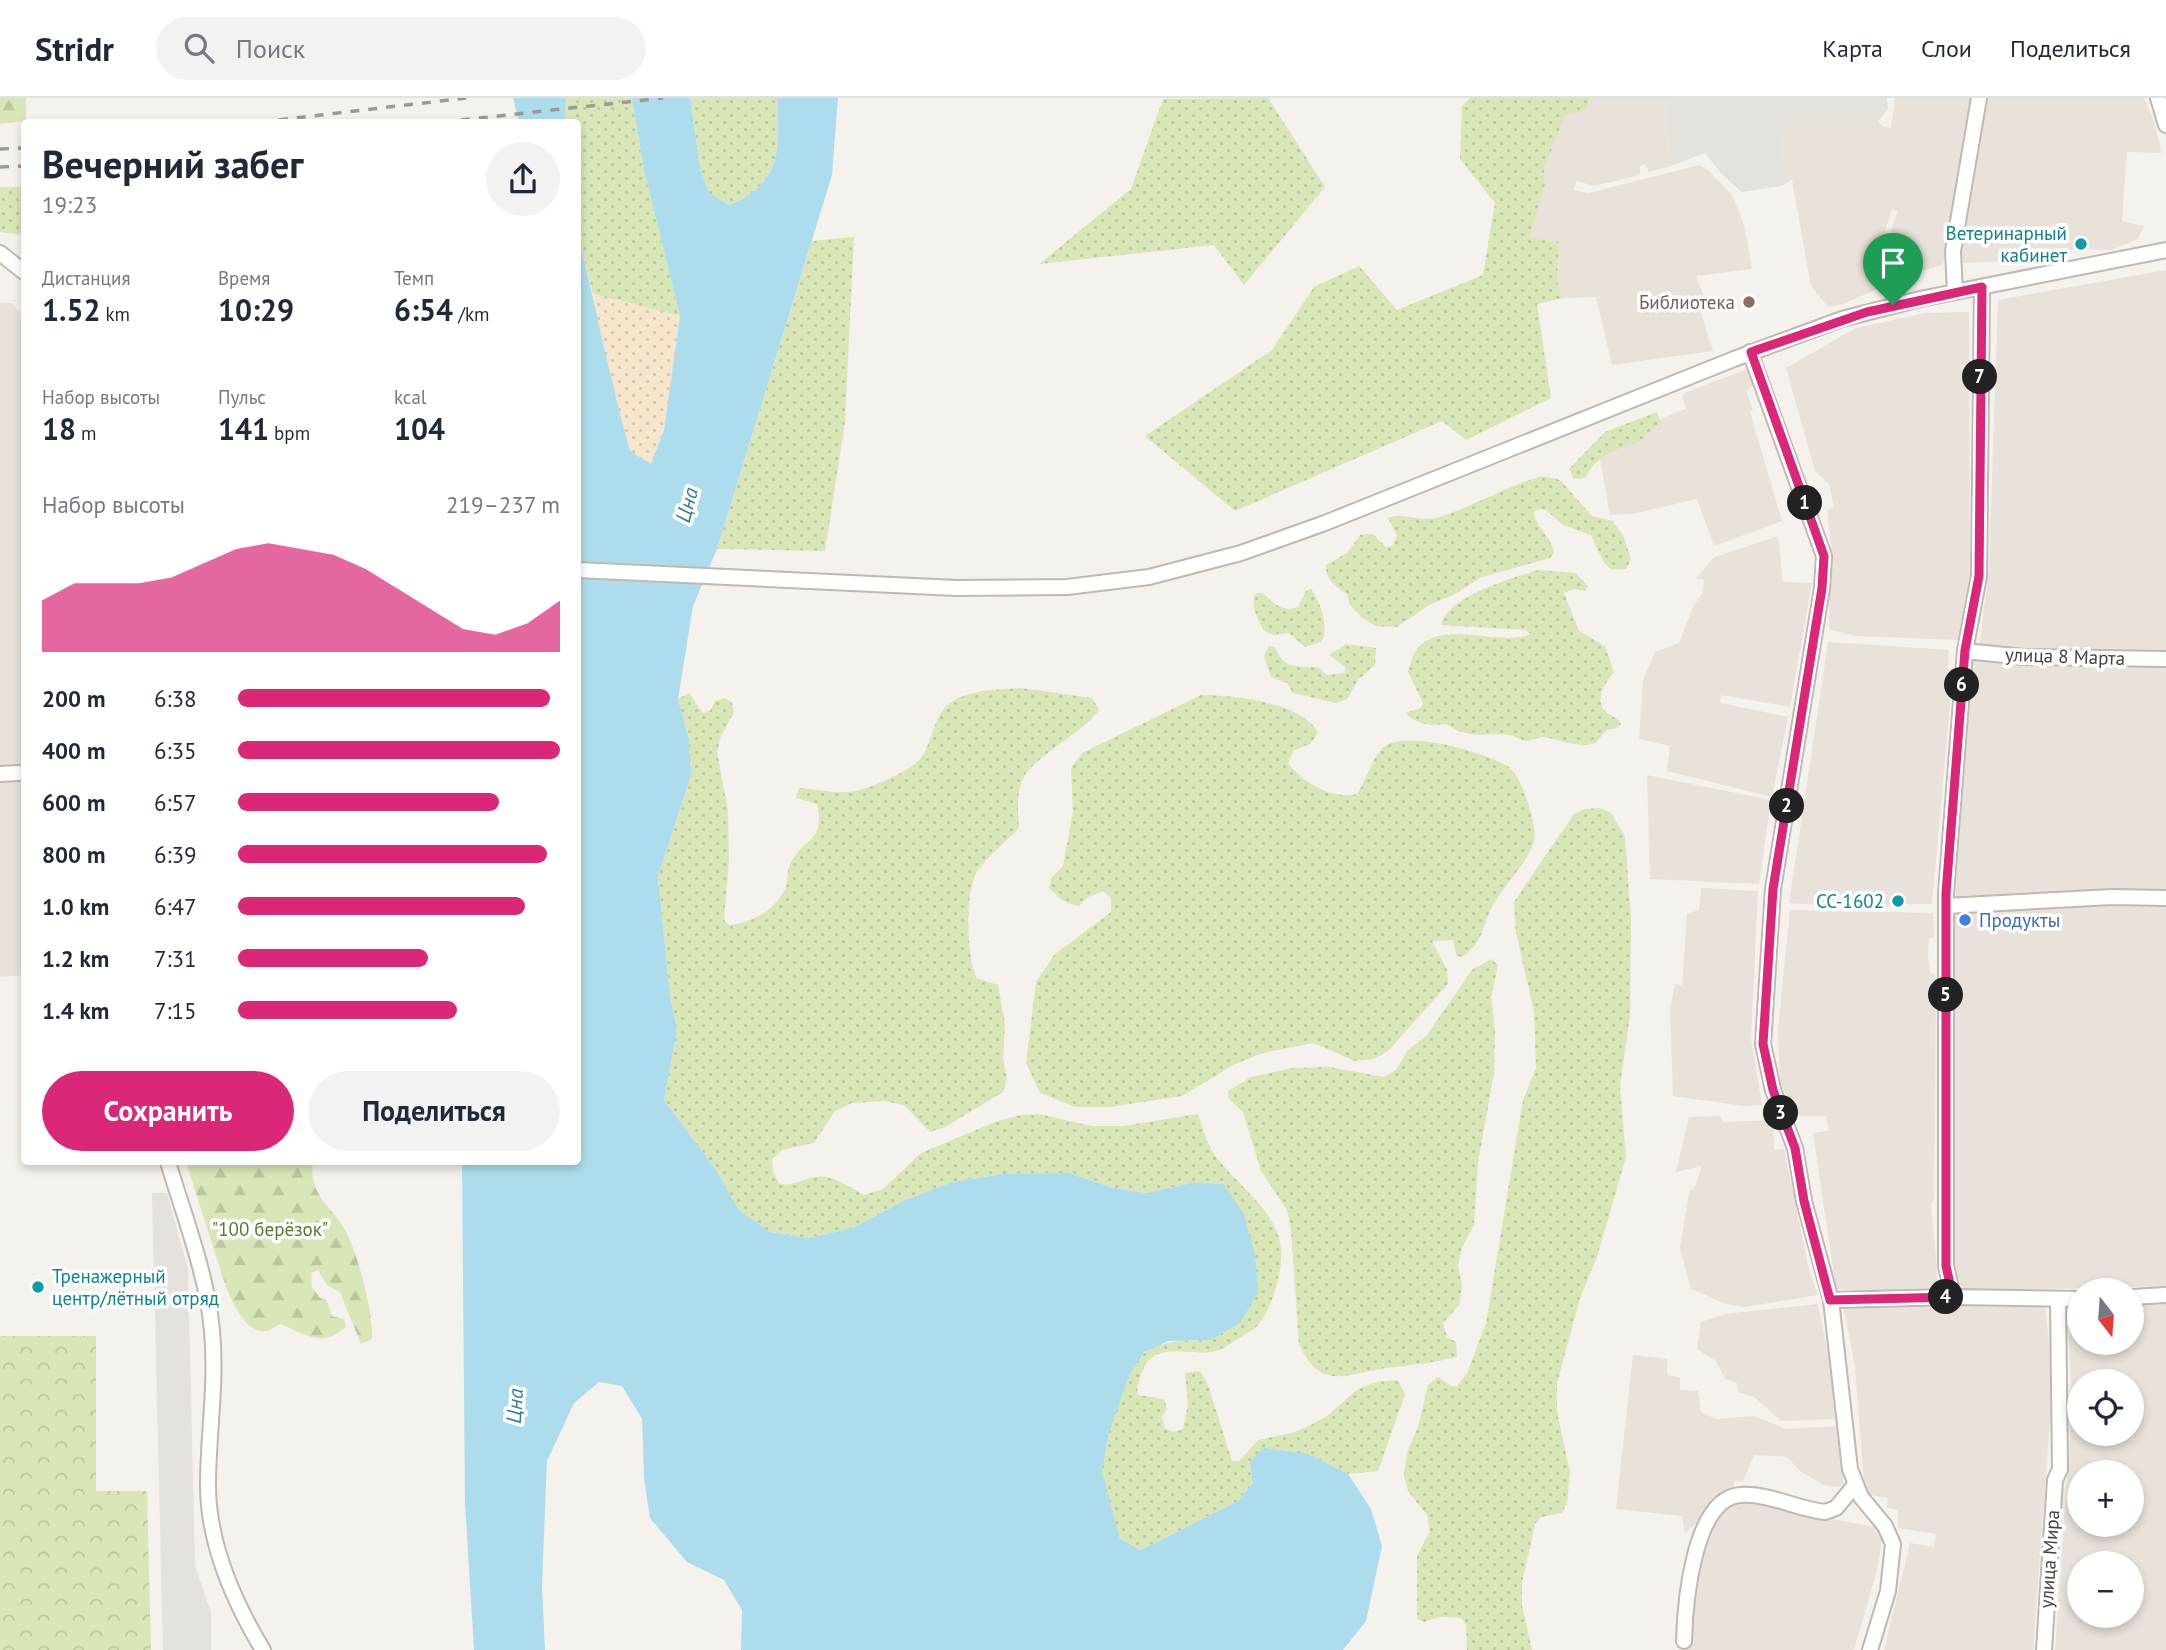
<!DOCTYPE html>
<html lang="ru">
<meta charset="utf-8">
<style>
:root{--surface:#fff;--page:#f2f2f3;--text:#1f2937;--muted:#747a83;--line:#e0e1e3;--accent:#db2777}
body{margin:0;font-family:"PT Sans",sans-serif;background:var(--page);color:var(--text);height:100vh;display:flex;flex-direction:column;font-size:26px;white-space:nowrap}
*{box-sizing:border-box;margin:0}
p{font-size:23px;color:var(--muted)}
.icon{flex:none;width:38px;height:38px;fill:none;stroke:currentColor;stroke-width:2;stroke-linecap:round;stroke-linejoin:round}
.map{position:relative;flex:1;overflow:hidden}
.drawer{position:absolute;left:21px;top:21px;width:560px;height:1046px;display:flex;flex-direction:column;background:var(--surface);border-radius:7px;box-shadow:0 4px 10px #0003}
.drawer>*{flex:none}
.needle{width:46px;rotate:163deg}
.controls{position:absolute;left:2067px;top:1180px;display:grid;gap:14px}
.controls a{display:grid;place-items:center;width:77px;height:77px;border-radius:50%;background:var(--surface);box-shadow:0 4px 10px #0003;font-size:35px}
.pin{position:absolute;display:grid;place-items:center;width:60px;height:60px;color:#fff;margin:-72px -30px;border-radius:50% 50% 50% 0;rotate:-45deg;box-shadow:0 0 7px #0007}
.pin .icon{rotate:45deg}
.km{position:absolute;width:35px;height:35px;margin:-18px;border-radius:50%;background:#222;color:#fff;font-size:19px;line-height:35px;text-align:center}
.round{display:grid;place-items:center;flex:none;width:74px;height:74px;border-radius:37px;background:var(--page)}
.headline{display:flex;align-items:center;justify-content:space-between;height:119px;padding:0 21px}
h1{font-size:38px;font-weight:600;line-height:52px}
.stats{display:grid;grid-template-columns:repeat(3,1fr);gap:10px;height:119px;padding:7px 21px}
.stats div{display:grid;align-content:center}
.stats b{font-size:30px;font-weight:600}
.stats small{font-size:19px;font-weight:400}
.stats p{font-size:19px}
.chart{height:196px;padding:14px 21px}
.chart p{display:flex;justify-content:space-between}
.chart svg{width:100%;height:126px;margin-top:7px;fill:var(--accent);opacity:.7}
.cta{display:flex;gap:14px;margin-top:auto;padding:14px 21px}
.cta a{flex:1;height:80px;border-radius:42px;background:var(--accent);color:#fff;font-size:28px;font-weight:600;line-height:80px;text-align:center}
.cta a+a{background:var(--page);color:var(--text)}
ul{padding:0 21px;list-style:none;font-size:23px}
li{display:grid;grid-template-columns:112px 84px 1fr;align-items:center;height:52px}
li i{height:18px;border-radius:9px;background:var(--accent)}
header{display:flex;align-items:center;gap:42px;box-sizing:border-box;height:98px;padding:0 35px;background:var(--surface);border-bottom:2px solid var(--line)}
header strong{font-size:33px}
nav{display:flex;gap:38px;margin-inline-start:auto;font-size:24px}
.search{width:490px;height:63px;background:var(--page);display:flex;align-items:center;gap:18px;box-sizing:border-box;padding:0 24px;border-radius:38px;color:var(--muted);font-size:26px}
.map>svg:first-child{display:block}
.residential{fill:#e9e2db;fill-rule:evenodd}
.industrial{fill:#e5e1dd}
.grass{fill:url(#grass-dots)}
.forest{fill:url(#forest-firs)}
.sand{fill:url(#sand-dots)}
.park{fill:url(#park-crowns)}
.water{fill:#addded}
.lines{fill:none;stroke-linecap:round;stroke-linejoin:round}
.minor-casing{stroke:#c1b8af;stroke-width:18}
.minor{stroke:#fff;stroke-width:14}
.rail{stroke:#9a9a9a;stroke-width:3.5;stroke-dasharray:9 9;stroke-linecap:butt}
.route-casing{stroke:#fff;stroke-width:14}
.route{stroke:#db2777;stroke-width:9}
.culture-dot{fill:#0f9aa8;stroke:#fff;stroke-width:2.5}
.education-dot{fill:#8d6e63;stroke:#fff;stroke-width:2.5}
.shop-dot{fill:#3f7fe0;stroke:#fff;stroke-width:2.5}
.labels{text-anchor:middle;stroke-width:7;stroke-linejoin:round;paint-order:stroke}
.culture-label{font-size:19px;fill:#0d838f;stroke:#fff;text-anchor:end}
.education-label{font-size:19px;fill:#785e54;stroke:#fff;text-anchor:end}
.street-label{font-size:19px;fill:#4a413a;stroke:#fff}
.shop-label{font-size:19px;fill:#366cbe;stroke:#fff;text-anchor:start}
.park-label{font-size:19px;fill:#56792f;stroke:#fff}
.water-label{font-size:21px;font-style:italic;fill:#327d99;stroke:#fff}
</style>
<header>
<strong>Stridr</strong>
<div class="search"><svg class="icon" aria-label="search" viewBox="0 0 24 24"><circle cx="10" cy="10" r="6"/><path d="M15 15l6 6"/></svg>Поиск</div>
<nav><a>Карта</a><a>Слои</a><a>Поделиться</a></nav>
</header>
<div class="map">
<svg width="2166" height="1552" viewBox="0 0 2166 1552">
<defs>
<pattern id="grass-dots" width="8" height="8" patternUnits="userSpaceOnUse" patternTransform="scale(1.75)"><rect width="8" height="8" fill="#d9e7b8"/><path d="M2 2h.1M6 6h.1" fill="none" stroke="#bcc79f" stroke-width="1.8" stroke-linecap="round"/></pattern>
<pattern id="forest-firs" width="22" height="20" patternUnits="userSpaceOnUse" patternTransform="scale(1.75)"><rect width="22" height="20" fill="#d9e7b8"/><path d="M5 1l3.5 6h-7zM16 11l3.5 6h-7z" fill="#bcc79f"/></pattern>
<pattern id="sand-dots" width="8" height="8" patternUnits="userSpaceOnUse" patternTransform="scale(1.75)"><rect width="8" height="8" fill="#f6e7cc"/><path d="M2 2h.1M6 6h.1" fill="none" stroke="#d4c7b0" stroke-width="1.8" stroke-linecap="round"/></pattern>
<pattern id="park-crowns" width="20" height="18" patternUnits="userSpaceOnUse" patternTransform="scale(1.75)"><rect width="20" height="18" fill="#d9e7b8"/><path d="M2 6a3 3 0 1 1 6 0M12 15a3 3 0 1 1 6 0" fill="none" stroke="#bcc79f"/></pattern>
</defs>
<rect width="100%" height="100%" fill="#f5f1ec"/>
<g class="residential">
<path d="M1591 0H1664L1671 68 1649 74 1645 66 1640 68V77L1594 88 1577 83 1573 92 1589 95 1699 67 1708 72 1732 97 1745 130 1752 171 1696 178 1708 209 1701 215 1713 253 1612 267 1596 199 1562 200 1557 182 1559 145 1529 141 1545 86 1544 70 1566 16 1586 13Z"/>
<path d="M1895 0H1971L1943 167 1918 174 1891 133 1898 113 1892 111 1885 133 1908 178 1843 206 1828 209 1811 188 1792 82 1786 76 1780 47 1787 26H1867L1878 23 1883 29 1891 30Z"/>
<path d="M1984 0H2144L2154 23 2162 55 2127 54 2122 123 2144 128 2138 141 2111 152 2073 151 2060 162 1957 165Z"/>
<path d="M2166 172V556L1979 550 1989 471 1998 202Z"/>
<path d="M0 205H13L24 223V877L0 879Z"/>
<path d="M1969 214 1970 476 1960 542 1853 538 1829 531 1831 450 1827 412 1834 410 1829 386 1815 373 1786 270 1856 230 1925 215Z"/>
<path d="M1747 271 1753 288 1746 292 1753 312 1750 314 1782 423 1714 448 1697 401 1637 415 1610 417 1600 361 1605 342 1686 311 1682 296Z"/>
<path d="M1778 438 1783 484 1812 485 1790 609 1721 597 1720 605 1788 619 1772 699 1667 673 1670 648 1639 641 1643 582 1655 554 1679 545 1693 509 1702 496 1704 482 1696 481 1714 459Z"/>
<path d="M1828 544 1949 552 1948 571 1953 572 1932 806H1901V801H1895V806L1883 810 1789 805Z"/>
<path d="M1972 561 2166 567V792L1955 801Z"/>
<path d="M1647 677 1771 702 1759 786 1650 781Z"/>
<path d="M1701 790 1758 793 1751 940 1762 1007 1744 1008 1673 998 1670 911 1675 886 1682 888 1687 816 1699 812Z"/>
<path d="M2166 807V1188L1963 1193 1957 1187 1951 1168 1953 811Z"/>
<path d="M1790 812 1933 815 1934 839 1929 840 1928 856 1930 875 1935 876 1936 901 1934 1101 1931 1105 1939 1197 1836 1191 1813 1035 1829 1033 1826 1018H1799L1780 986 1778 932Z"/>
<path d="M1720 1018 1723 1024 1773 1022 1774 1052 1784 1051 1809 1171 1818 1197 1744 1209 1726 1206 1691 1191 1680 1151 1689 1093 1694 1091 1702 1068 1676 1074 1689 1019Z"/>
<path d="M2132 1204H2166V1552H2055L2072 1307 2067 1208 2079 1207V1244H2132ZM2079 1283H2132V1335H2079ZM2079 1374H2132V1426H2079ZM2079 1465H2132V1517H2079Z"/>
<path d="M1818 1206 1830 1267 1835 1321 1781 1323 1754 1299 1738 1294 1737 1285 1725 1281 1716 1263 1697 1251 1701 1224 1725 1216Z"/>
<path d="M1843 1207H2045L2053 1282 2033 1552H1884L1910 1445 1934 1449 1936 1436 1898 1430V1412L1887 1410 1888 1400 1865 1396 1855 1269Z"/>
<path d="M1633 1257 1667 1261V1277L1680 1279V1292L1698 1293 1701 1314 1716 1321 1754 1318 1786 1331 1836 1328 1844 1389 1826 1388 1800 1373 1787 1359 1754 1357 1743 1384 1735 1383 1731 1397 1685 1435 1682 1418 1616 1411Z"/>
<path d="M1733 1402 1880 1430 1882 1441 1877 1472 1854 1552H1687L1689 1510 1707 1438 1720 1409Z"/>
</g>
<g class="industrial">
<path d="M1664 0H1887L1888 11 1878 23 1867 26H1787L1780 47 1786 76 1792 82 1781 88 1741 94 1721 75 1705 55 1671 68Z"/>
<path d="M152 1095H167L188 1171 195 1468 211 1515V1552H163Z"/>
</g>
<g class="grass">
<path d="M566 0H632L644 72 680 218 593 196 578 137V24H565Z"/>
<path d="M690 0H777C780 50 781 87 729 107L709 95 700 69Z"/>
<path d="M1268 0 1325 89 1244 187 1214 147 1039 166 1131 91 1163 1Z"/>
<path d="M1470 0H1591L1586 13 1566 16 1544 70 1545 86 1530 140 1559 144 1557 182 1562 200 1537 206 1551 300 1466 342 1442 323 1235 413 1145 338 1272 252 1314 189 1359 168 1397 212 1483 177 1495 105 1460 61 1462 8Z"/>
<path d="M0 89H24V137L0 134Z"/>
<path d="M854 139 845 324 825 453 717 451 812 143Z"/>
<path d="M1657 314 1660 324 1639 344 1612 353 1594 366 1585 380 1574 381 1569 371 1605 334Z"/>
<path d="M1542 378 1560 382 1592 418 1612 423 1623 437 1631 461 1626 471H1610L1603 463 1591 437 1563 427 1546 412 1539 411 1534 414C1535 429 1552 439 1554 455L1550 460 1482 479 1453 497 1429 507 1397 529 1375 528 1361 519 1350 507 1347 496C1336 489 1325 482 1326 467L1347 455 1360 437 1373 436 1386 449 1392 448 1397 438 1388 420C1402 414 1420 424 1436 420 1473 409 1505 389 1542 378Z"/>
<path d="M1538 472 1576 475 1588 488 1585 493 1574 491 1564 495 1579 533 1605 548 1614 574C1605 585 1593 602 1607 615 1613 620 1617 619 1621 626L1617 630 1606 632 1596 645C1574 651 1562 641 1542 639 1537 639 1531 643 1526 643 1520 642 1515 638 1510 637 1486 634 1471 643 1446 626 1430 628 1418 627 1405 615L1421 610 1423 605 1408 574C1410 568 1412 558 1416 553 1439 519 1499 550 1531 536L1525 532 1441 527C1447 498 1514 480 1538 472Z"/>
<path d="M1311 491C1320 502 1330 532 1321 544L1305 549 1289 535 1273 537 1263 532 1254 511V499L1257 495H1263C1273 505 1283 515 1298 509L1306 493Z"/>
<path d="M1346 546 1376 550 1375 567 1358 582 1347 601 1336 605 1293 595 1287 585 1271 579 1264 558 1269 548 1275 549C1283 571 1297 569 1318 569L1327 577 1345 575V569L1329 557Z"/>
<path d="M1021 590 1092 600 1099 612C1084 634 1032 660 1023 681 1016 695 1018 715 1019 730 1008 742 981 764 975 778 965 802 967 856 976 880L998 887 1005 926 1003 960 1007 979 1003 994 945 1029 930 1034 904 1007 884 1003 852 1005 835 1013 814 1045 782 1052 772 1061 773 1075 779 1085C792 1090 803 1080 817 1079 832 1076 850 1090 864 1097L883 1091 921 1055 995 1024 1021 1017 1039 1016 1092 1028H1123L1198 1016C1203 1031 1207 1047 1217 1060 1238 1088 1276 1112 1281 1150 1283 1173 1272 1214 1255 1230 1252 1232 1227 1248 1224 1250 1194 1265 1155 1235 1141 1277 1139 1286 1136 1288 1138 1297L1164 1301 1167 1311 1162 1319 1165 1330 1173 1334 1183 1331 1188 1306 1185 1275 1200 1273 1208 1287 1232 1363H1239L1258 1342 1292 1335 1311 1327 1327 1318 1358 1291 1376 1284 1398 1282 1405 1297 1378 1373 1348 1376 1308 1356 1253 1385 1238 1403 1141 1452 1120 1442C1115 1421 1103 1395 1102 1373 1102 1349 1126 1265 1147 1253 1167 1241 1188 1243 1211 1242L1191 1085 1147 1095 1113 1090 1069 1075 1003 1076 952 1084 903 1103 853 1130 808 1140 770 1134 739 1112 716 1072 664 1002 677 932 670 898 658 778 691 678 689 641 678 601 689 595 703 615 710 613 715 603 725 600 732 605 734 614 721 638 717 654 728 713 729 762 724 822 729 827C751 826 775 812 785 791 789 783 786 772 791 764 807 738 825 742 817 706L796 700 799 690C815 691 832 695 848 694 866 693 909 674 921 660 929 649 932 633 938 620 951 591 994 592 1021 590Z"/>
<path d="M1201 597C1231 597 1304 604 1318 635L1310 646 1294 652 1288 665C1303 685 1332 702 1357 696 1367 682 1372 656 1387 647 1410 633 1490 655 1510 670 1522 680 1538 728 1534 744 1528 763 1504 788 1493 807 1482 827 1483 848 1461 859L1456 857 1453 842 1432 843 1447 872 1448 886 1388 953 1374 961 1355 963 1313 945 1263 955 1235 966 1182 998 1110 1009H1075L1040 995 1026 965 1036 884 1055 856 1111 814V800L1103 793 1088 799 1078 808 1063 803 1049 790 1051 780 1063 768 1073 713 1071 670 1082 655Z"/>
<path d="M1599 710 1611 715 1625 739 1631 821 1630 916 1620 989 1626 1059 1597 1159 1580 1200 1557 1285V1314L1570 1374 1567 1405 1562 1415 1541 1419 1535 1426 1522 1485V1507L1532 1552H1467L1466 1527 1461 1520 1440 1519 1424 1524 1417 1521V1458L1430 1433 1427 1417 1408 1393 1404 1377 1407 1355 1418 1329 1428 1287 1438 1279 1451 1288H1457L1467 1275 1486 1225 1523 1002 1536 970 1534 913 1516 835 1514 804 1574 716 1585 711Z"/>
<path d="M1491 861 1498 867 1491 900 1495 933 1494 975 1478 1065 1474 1127 1462 1150 1458 1168 1462 1187 1459 1207 1443 1225 1447 1239 1456 1244 1457 1259C1434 1265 1410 1267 1386 1270 1348 1275 1321 1295 1299 1246L1291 1131 1287 1112 1261 1073 1243 1014 1229 1001 1228 993 1251 979 1292 970 1329 969 1384 979 1396 972 1408 952 1427 937 1472 872Z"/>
</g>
<g class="forest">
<path d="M0 0H26V23L0 26Z"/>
<path d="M186 1064H313C308 1095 330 1107 344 1130 357 1151 374 1217 372 1241L361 1246 340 1194 327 1187 318 1172 311 1175 312 1189 320 1200 326 1201 332 1218 344 1221 346 1229C322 1250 306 1237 281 1226 276 1227 271 1233 266 1233 246 1237 232 1203 226 1189Z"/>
</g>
<path class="sand" d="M593 196 680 218 664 332 651 366 630 354 604 258Z"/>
<path class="park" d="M0 1238H96V1393H147L151 1552H0Z"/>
<g class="water">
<path d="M513 0H566L565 24H519Z"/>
<path d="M632 0H690L700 69 709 95 729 107C782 86 780 50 777 0H838L832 77 717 451 693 508 678 601 689 641 691 678 658 778 670 898 677 932 664 1002 716 1072 739 1112 770 1134 808 1140 853 1130 903 1103 952 1084 1003 1076 1069 1075 1113 1090 1147 1095 1191 1085 1223 1086 1244 1116 1255 1157 1258 1194 1241 1224 1211 1242 1169 1243 1144 1254 1130 1276 1108 1337 1102 1374 1120 1441 1141 1452 1238 1403 1253 1385 1250 1363 1264 1350 1308 1356 1348 1376 1371 1411 1382 1448 1366 1523 1343 1552H741L742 1512 724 1482 687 1464 650 1420 644 1380 642 1321 622 1288 599 1284 574 1305 547 1363 542 1487 545 1552H474L465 1405 462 1064H578V137C596 209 610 282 630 353L651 366 664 332 680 218 644 72Z"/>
</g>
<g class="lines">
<g class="minor-casing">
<g id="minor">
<path d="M2158 0 2166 27"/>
<path d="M0 155 24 174"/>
<path d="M1982 189 1979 478 1965 553 1946 795V1168L1953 1199 2079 1201"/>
<path d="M1955 194 1953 153 1979 0"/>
<path d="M1750 254 1824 458 1822 490 1773 791 1763 946 1773 992 1795 1050 1804 1103 1831 1202 1850 1371 1861 1399 1885 1428 1893 1446 1888 1493 1870 1552"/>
<path d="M578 472 956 490 1067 489 1149 479 1241 455 1325 425 1734 261 1842 221 1920 201 2166 152"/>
<path d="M1965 553 2024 559 2166 561"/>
<path d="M0 676 19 675"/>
<path d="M1946 808 2112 799 2166 800"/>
<path d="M168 1064C184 1118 207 1176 212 1233 217 1285 208 1336 208 1387 208 1444 234 1504 263 1552"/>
<path d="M2132 1199 2166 1197"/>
<path d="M1831 1202 1953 1199"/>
<path d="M1684 1543C1685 1507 1693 1401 1740 1397 1769 1395 1797 1411 1825 1414L1836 1410 1855 1387"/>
<path d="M2044 1552 2055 1382 2060 1371 2058 1202"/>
</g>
</g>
<use href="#minor" class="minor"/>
<g class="rail">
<path d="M261 24 466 0"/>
<path d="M443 24 663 0"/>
<path d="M0 51 24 50"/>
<path d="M0 69 24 68"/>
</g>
</g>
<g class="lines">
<g class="route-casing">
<path id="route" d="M1982 189 1979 478 1965 552 1946 795V1168L1953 1199 1830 1202 1804 1103 1795 1050 1773 992 1763 946 1773 791 1822 490 1824 458 1751 254 1867 214Z"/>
</g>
<use href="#route" class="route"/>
</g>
<g class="culture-dot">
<circle cx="2081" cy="146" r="7"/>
<circle cx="1898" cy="803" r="7"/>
<circle cx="38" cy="1189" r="7"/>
</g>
<circle class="education-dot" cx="1749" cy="204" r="7"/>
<circle class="shop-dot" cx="1965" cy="822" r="7"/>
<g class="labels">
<g class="culture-label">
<text x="2067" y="142">Ветеринарный<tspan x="2067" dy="22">кабинет</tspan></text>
<text x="1884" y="810">СС-1602</text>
<text x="52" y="1185" text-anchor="start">Тренажерный<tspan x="52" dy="22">центр/лётный отряд</tspan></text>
</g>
<g class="education-label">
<text x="1735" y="211">Библиотека</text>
</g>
<g class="street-label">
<text transform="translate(2065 558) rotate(2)" y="7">улица 8 Марта</text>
<text transform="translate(2049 1461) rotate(-86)" y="7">улица Мира</text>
</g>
<g class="shop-label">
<text x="1979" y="829">Продукты</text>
</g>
<g class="park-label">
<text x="270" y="1138">"100 берёзок"</text>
</g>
<g class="water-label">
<text transform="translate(687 407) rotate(-75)" y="7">Цна</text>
<text transform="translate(515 1308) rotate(-86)" y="7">Цна</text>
</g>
</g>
</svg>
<div class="controls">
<a><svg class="needle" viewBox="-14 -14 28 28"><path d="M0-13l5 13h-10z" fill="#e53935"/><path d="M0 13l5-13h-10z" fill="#747a83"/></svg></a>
<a><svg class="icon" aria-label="locate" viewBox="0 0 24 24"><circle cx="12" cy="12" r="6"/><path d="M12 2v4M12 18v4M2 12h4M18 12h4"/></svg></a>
<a>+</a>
<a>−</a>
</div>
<div class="pin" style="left:1893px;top:207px;background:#1e9e55"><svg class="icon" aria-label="arrive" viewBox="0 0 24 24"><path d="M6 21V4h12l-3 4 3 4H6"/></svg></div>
<b class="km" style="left:1805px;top:405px">1</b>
<b class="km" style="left:1787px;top:708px">2</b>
<b class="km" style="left:1781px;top:1015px">3</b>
<b class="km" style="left:1946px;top:1199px">4</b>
<b class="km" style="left:1946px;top:897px">5</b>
<b class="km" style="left:1962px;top:587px">6</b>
<b class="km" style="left:1980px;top:279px">7</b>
<section class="drawer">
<div class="headline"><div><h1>Вечерний забег</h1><p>19:23</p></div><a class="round"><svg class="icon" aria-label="share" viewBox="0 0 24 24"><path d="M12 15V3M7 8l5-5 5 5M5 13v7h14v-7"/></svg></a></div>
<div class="stats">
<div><p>Дистанция</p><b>1.52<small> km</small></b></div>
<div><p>Время</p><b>10:29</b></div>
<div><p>Темп</p><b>6:54<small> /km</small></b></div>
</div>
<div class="stats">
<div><p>Набор высоты</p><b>18<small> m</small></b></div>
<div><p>Пульс</p><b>141<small> bpm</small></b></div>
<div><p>kcal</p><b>104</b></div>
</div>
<div class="chart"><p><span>Набор высоты</span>219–237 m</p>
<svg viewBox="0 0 160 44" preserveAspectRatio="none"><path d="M0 44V26L10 20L20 20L30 20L40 18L50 13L60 8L70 6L80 8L90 10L100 15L110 22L120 29L130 36L140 38L150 34L160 26V44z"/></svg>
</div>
<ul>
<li><b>200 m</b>6:38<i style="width:97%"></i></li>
<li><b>400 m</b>6:35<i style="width:100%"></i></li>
<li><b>600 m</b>6:57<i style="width:81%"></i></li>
<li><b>800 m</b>6:39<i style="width:96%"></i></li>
<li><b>1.0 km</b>6:47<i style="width:89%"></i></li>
<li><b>1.2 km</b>7:31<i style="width:59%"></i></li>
<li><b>1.4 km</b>7:15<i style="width:68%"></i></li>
</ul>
<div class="cta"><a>Сохранить</a><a>Поделиться</a></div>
</section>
</div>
